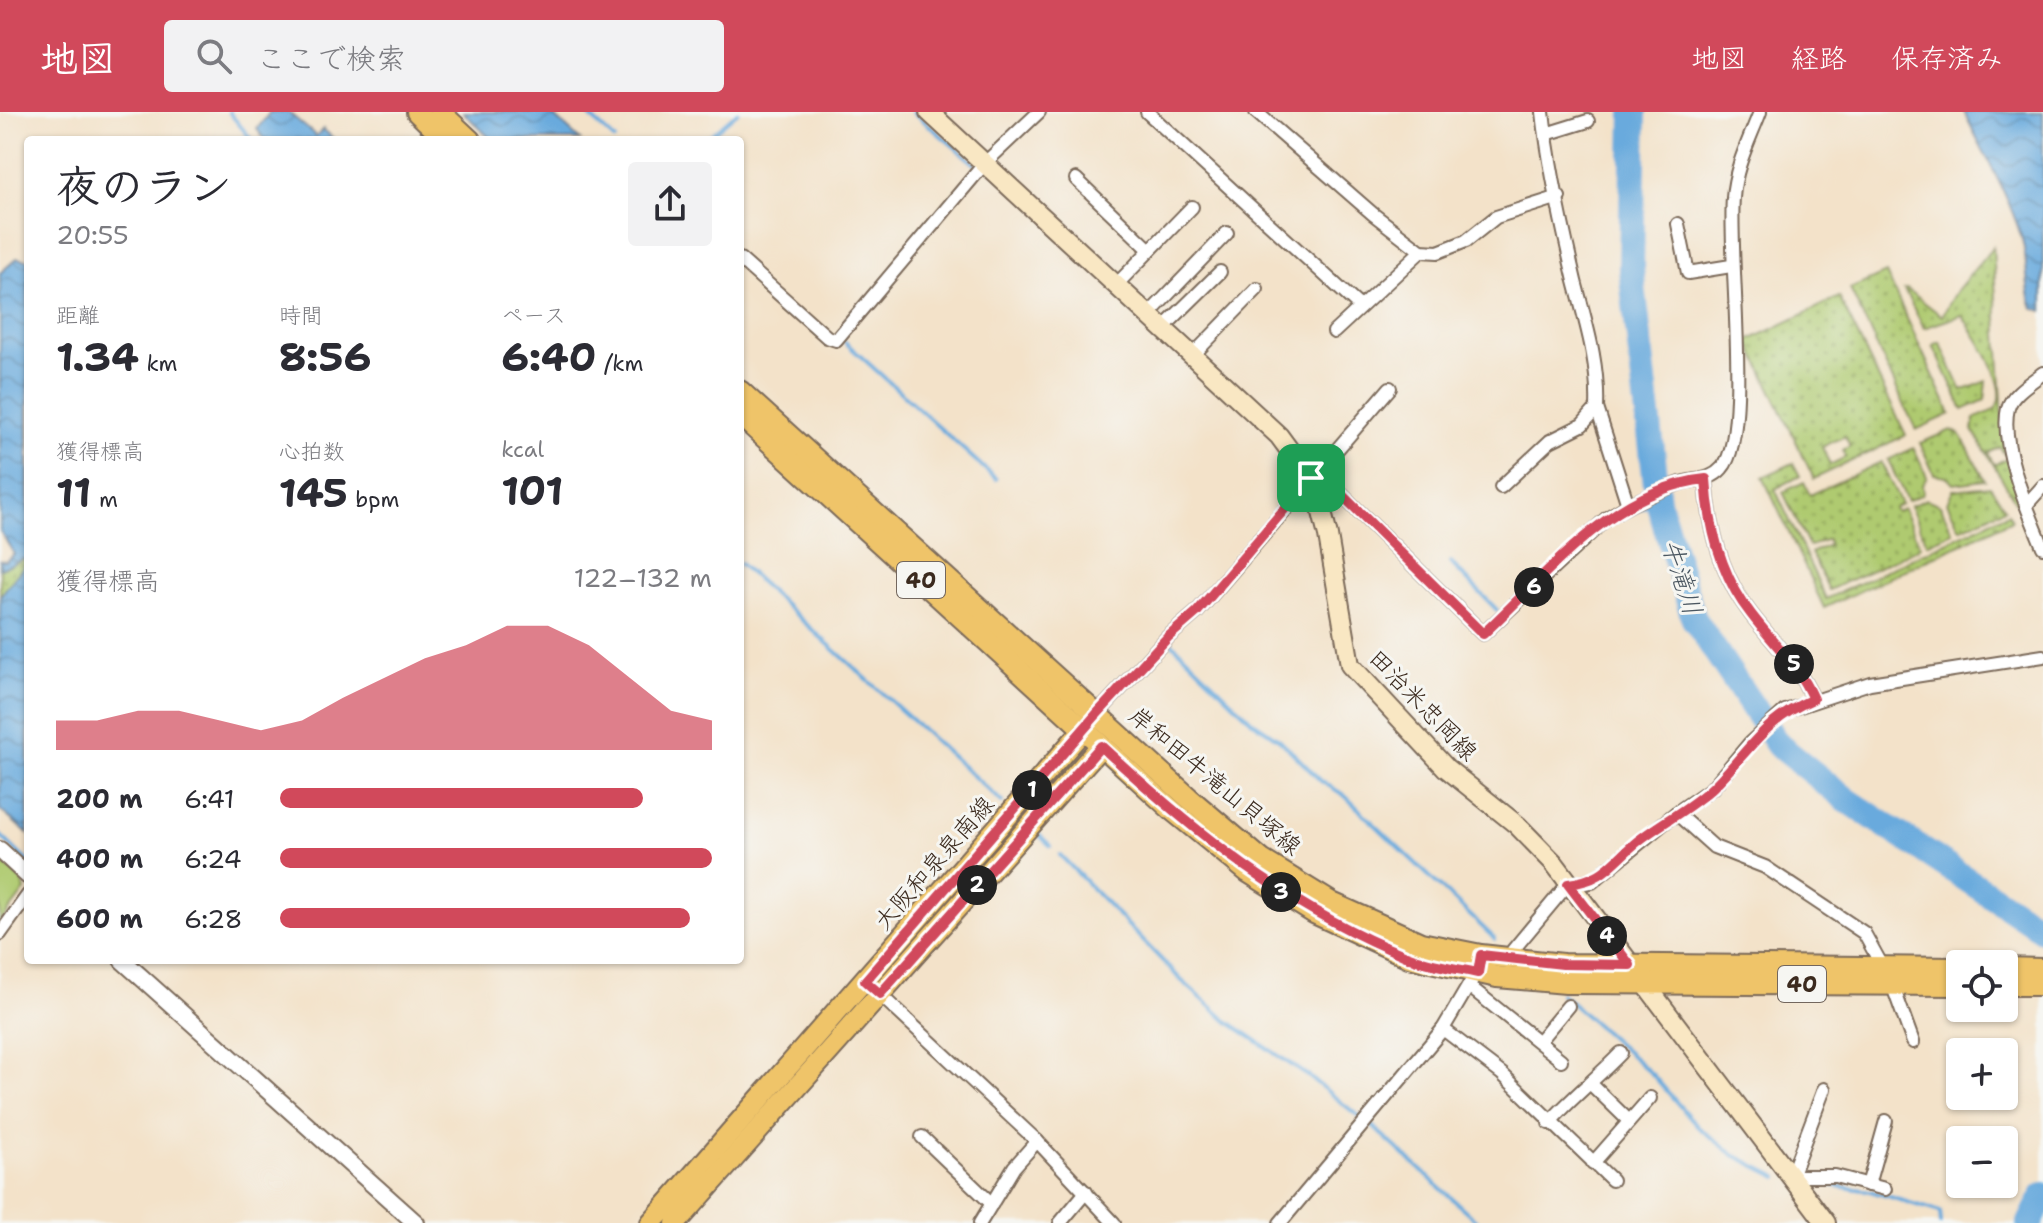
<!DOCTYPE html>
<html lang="ja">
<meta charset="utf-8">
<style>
:root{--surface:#fff;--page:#f2f2f3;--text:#2b2b33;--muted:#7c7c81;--accent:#d1495b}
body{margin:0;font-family:"Shantell Sans","Klee One",sans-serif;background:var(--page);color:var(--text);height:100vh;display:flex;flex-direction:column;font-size:30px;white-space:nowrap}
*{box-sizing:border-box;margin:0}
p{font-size:26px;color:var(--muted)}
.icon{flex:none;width:44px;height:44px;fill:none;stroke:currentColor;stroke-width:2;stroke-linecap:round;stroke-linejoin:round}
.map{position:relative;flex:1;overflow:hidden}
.drawer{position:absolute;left:24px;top:24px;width:720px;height:828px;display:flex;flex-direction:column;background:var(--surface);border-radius:8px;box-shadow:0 2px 6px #0004}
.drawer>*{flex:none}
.controls{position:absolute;left:1946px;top:838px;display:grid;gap:16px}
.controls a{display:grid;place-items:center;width:72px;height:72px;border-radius:8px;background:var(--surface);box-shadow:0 2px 6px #0004;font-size:40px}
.pin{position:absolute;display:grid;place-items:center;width:68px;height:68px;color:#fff;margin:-34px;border-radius:16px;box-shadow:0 4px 12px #0006}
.km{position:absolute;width:40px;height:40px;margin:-20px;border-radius:50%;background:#222;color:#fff;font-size:22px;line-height:40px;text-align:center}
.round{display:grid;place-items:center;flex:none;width:84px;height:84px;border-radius:8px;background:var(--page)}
.head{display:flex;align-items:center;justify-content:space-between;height:136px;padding:0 32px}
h1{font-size:44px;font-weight:700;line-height:60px}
.stats{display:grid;grid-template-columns:repeat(3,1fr);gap:12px;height:136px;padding:8px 32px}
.stats div{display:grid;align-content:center}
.stats b{font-size:40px;font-weight:700}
.stats small{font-size:22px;font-weight:400}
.stats p{font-size:22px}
.chart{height:224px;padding:16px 32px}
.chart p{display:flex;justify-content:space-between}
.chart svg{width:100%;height:144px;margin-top:8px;fill:var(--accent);opacity:.7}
ul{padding:0 32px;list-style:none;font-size:26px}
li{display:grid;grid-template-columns:128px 96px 1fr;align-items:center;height:60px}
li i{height:20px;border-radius:10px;background:var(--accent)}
header{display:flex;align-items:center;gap:48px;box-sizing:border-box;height:112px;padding:0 40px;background:var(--accent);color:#fff}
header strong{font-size:38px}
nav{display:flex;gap:44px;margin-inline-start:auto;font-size:28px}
.search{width:560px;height:72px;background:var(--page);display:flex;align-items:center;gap:20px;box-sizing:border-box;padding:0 28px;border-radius:8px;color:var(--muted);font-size:30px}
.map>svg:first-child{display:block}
.grass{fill:url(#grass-dots);stroke:#757a47;stroke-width:2;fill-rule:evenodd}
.green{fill:#afca70;stroke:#757a47;stroke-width:2}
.water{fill:url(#water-waves);stroke:#526a7e;stroke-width:2}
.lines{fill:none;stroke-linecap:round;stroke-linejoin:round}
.stream{stroke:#69aadd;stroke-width:4}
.river{stroke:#69aadd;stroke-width:26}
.minor-casing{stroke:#7b6a5a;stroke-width:16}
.tertiary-casing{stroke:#7b6a5a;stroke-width:20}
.secondary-casing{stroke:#7b6a5a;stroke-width:22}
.primary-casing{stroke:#7b6a5a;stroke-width:24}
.minor{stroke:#fff;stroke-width:12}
.tertiary{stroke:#fff;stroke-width:16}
.secondary{stroke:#f9e7c3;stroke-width:18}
.primary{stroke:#efc469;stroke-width:20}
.route-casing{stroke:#fff;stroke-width:16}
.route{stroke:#d1495b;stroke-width:10}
.labels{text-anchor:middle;stroke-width:6;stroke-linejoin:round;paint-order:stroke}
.shield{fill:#f6f6f2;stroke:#73675e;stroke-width:2}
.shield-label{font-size:22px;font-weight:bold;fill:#3b2a1e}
.street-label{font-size:24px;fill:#3b2a1e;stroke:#f6f6f2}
.water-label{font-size:26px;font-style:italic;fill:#4b5761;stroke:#f6f6f2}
</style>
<header>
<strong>地図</strong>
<div class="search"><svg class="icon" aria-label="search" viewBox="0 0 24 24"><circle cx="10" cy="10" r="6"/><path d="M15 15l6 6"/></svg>ここで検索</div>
<nav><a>地図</a><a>経路</a><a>保存済み</a></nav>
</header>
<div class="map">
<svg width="2043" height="1111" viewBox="0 0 2043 1111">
<defs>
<pattern id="grass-dots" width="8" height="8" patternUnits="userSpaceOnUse" patternTransform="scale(2)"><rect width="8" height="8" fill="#afca70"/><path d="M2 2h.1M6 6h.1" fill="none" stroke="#90a45b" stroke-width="1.8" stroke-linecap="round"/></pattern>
<pattern id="water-waves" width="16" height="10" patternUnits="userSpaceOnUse" patternTransform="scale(2)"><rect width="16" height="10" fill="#69aadd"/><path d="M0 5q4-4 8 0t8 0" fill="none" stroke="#588bb3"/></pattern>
</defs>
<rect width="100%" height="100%" fill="#f6f6f2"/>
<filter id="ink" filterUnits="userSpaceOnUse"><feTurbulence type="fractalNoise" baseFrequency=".0125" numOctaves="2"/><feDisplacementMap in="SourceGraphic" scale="16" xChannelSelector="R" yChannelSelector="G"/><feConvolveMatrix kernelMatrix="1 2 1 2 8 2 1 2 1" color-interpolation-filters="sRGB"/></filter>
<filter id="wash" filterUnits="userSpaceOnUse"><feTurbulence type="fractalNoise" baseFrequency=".006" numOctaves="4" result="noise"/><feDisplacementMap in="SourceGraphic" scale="32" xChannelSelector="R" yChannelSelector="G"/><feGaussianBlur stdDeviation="1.8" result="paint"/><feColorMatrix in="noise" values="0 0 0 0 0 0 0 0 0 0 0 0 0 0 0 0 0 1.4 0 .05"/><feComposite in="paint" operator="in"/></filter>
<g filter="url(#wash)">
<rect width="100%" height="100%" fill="#f3e2c9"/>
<g class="grass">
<path d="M1993 135 2005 343 2000 335 1988 341 1994 353 2007 346 2023 402 1973 318 1975 307C1981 303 1994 300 1997 295 2012 274 1973 220 1962 203L1924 216 1904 178 1907 177 1942 204 1958 177Z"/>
<path d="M1886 161 1951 302 1916 318 1850 177Z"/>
<path d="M1839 185 1906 323 1814 367 1748 229ZM1845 324 1850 334 1843 338 1846 345 1830 353 1822 335Z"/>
<path d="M1940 230 1962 279 1987 269 1985 288 1963 298 1933 233Z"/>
<path d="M1951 318 1961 323 1985 368 1953 372 1946 364 1934 362 1920 331Z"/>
<path d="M1914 336 1927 365 1922 373 1923 382 1907 389 1888 348Z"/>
<path d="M1881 350 1901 392 1894 396 1896 400 1903 397 1921 435 1829 478 1811 441 1829 433 1827 427 1809 435 1783 380 1804 370 1810 383Z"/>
<path d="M1793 351 1800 364 1775 377 1826 487 2008 401 2012 408 1824 496 1763 365Z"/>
<path d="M1990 374 2005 396 1960 417 1947 390 1953 378Z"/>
<path d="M1926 387 1940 393 1953 420 1927 432 1910 394Z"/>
<path d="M25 446V456L0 484V457Z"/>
</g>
<path class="green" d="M0 748 23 770 25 778 0 811Z"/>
<g class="water">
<path d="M270 0H288L316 24 323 17 335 28H265L257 17Z"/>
<path d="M463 0H550L580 28H492Z"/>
<path d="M1964 0H2043V199L2033 196C2024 173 2029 148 2021 124 2008 82 1983 40 1964 0Z"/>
<path d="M17 146 28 148V722L0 698V484L27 450 25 446 0 457V448L5 449 14 442 0 419V161Z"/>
</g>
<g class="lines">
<g class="stream">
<path d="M229 0 251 27"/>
<path d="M585 0 615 28"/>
<path d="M913 0 975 52"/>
<path d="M705 28 738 0"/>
<path d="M845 230 996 367"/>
<path d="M1291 356 1301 371"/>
<path d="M1617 406 1658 389"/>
<path d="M1450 450 1497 498"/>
<path d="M740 452 1002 690"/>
<path d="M1172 531 1252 609 1280 628 1321 669 1344 683 1495 827"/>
<path d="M0 723 28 750"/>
<path d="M1039 723 1051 734"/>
<path d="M1060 743 1181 868 1226 908 1308 964 1361 1006"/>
<path d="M1561 882 1652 962 1698 1015 1734 1043 1778 1065"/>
<path d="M1369 1011 1479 1111"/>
<path d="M1805 1069 1870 1079 1940 1100 1941 1111"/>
</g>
<g class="river">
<path d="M1634 0 1631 157 1658 389 1694 507 1778 633 1847 688 2043 818"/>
<path d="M2030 1111 2043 1084"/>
</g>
</g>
</g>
<g filter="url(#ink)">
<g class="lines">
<g class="minor-casing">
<g id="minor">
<path d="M1147 0 1360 195"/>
<path d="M1256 0 1373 102 1421 139 1438 140 1466 129 1496 105 1559 85"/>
<path d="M1546 22 1588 9"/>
<path d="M1076 67 1150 138"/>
<path d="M1678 112 1688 161 1731 154"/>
<path d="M740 147 827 225 836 228 985 51 1039 0"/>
<path d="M1118 171 1192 95"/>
<path d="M1150 201 1227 121"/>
<path d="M1164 215 1220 160"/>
<path d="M1334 220 1421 139"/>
<path d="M1193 243 1257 177"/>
<path d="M2043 261C2032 270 2012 281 2008 296 1999 333 2029 401 2043 435"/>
<path d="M1597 296 1628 393"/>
<path d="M1311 366 1341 382 1483 522 1607 406C1629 392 1653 381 1678 372 1694 366 1710 370 1722 356 1752 324 1728 141 1733 86 1735 55 1749 29 1760 0"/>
<path d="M1706 367C1709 415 1721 464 1751 502 1773 531 1798 553 1813 587"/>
<path d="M1501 375 1550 329 1582 313 1597 296C1599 251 1586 212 1575 169 1562 114 1549 56 1543 0"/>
<path d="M2027 392 2043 374"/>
<path d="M1096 603 1168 525 1197 500 1390 276"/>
<path d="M1676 701 1712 676 1750 631 1785 599 1870 571 2043 544"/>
<path d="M0 822 28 783"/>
<path d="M1513 838 1568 772 1592 770 1676 701 1714 735 1765 755 1864 821 1892 872 1913 930"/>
<path d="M1470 875 1561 948"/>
<path d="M876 879 1037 1029 1114 1111"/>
<path d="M1443 917 1502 962 1612 1068"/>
<path d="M1539 929 1568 894"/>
<path d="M1590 971 1629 1009"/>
<path d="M1824 977 1791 1064H1835L1885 1077"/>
<path d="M1549 1011C1572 985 1597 966 1621 941"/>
<path d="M922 1025 992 1092"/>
<path d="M1593 1051 1650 986"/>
<path d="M1868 1073 1886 1009"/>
<path d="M980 1111 1014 1055 1037 1029"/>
<path d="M1060 1111 1086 1080"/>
<path d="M1280 1111 1443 917 1479 856"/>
</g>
</g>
<g class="tertiary-casing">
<g id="tertiary">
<path d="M0 738 28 764"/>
<path d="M122 848 416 1111"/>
</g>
</g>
<g class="secondary-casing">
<path id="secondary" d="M929 0 1279 324 1315 373 1328 424 1350 553 1446 656 1517 713 1554 751 1826 1111"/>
</g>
<g class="primary-casing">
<g id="primary">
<path d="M417 0 446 28"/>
<path d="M440 0 470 28"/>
<path d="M740 279 1189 686 1262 748 1332 791 1421 831 1481 843 1563 852 1960 856"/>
<path d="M740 303 1172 698 1248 760 1314 801 1409 845 1497 865 1566 871 1960 873"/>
<path d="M2004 856 2043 857"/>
<path d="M2004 873H2043"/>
<path d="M651 1111 1091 609"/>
<path d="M676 1111 1101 634"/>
</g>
</g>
<use href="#minor" class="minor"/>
<use href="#tertiary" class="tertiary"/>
<use href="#secondary" class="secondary"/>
<use href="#primary" class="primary"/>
</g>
</g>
<g class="lines" filter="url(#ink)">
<g class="route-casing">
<path id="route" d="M1311 366 1341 382 1483 522C1548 462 1612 377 1706 367 1709 415 1721 464 1751 502 1773 531 1798 553 1813 587 1762 609 1750 639 1713 675 1691 696 1662 710 1638 729 1611 751 1605 768 1568 772L1630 853 1563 852 1481 843 1478 861C1454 856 1428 853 1406 844 1286 795 1195 721 1101 634L880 882 865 869 1096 603 1168 525 1197 500Z"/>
</g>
<use href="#route" class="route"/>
</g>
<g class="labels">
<g class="shield">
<rect x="897" y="450" width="48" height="36" rx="6"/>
<rect x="1778" y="854" width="48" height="36" rx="6"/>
</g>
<g class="shield-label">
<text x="921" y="476">40</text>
<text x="1802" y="880">40</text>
</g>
<g class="street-label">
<text transform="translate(1423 593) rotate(46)" y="8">田治米忠岡線</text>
<text transform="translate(1215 669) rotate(40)" y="8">岸和田牛滝山貝塚線</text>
<text transform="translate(934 751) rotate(-49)" y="8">大阪和泉泉南線</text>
</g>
<g class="water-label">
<text transform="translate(1682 465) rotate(72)" y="9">牛滝川</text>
</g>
</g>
</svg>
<div class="controls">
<a><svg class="icon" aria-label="locate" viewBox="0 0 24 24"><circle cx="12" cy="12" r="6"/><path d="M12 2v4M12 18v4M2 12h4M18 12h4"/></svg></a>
<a>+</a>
<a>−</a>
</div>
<div class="pin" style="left:1311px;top:366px;background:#1e9e55"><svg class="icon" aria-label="arrive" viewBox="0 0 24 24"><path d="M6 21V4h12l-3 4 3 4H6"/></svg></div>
<b class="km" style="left:1032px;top:678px">1</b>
<b class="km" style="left:977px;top:773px">2</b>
<b class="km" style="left:1281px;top:780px">3</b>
<b class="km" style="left:1607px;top:824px">4</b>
<b class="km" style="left:1794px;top:552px">5</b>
<b class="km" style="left:1534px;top:475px">6</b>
<section class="drawer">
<div class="head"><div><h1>夜のラン</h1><p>20:55</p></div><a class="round"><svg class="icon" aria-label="share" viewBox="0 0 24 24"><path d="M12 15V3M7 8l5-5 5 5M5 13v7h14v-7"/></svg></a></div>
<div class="stats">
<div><p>距離</p><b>1.34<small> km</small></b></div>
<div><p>時間</p><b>8:56</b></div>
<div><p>ペース</p><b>6:40<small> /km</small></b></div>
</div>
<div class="stats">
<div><p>獲得標高</p><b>11<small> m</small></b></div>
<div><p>心拍数</p><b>145<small> bpm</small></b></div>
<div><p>kcal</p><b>101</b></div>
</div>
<div class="chart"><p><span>獲得標高</span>122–132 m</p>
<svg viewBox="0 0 160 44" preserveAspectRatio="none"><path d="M0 44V35L10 35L20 32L30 32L40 35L50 38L60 35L70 28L80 22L90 16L100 12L110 6L120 6L130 12L140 22L150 32L160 35V44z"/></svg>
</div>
<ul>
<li><b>200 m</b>6:41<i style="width:84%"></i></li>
<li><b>400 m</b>6:24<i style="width:100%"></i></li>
<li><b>600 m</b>6:28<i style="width:95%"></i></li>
</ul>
</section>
</div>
